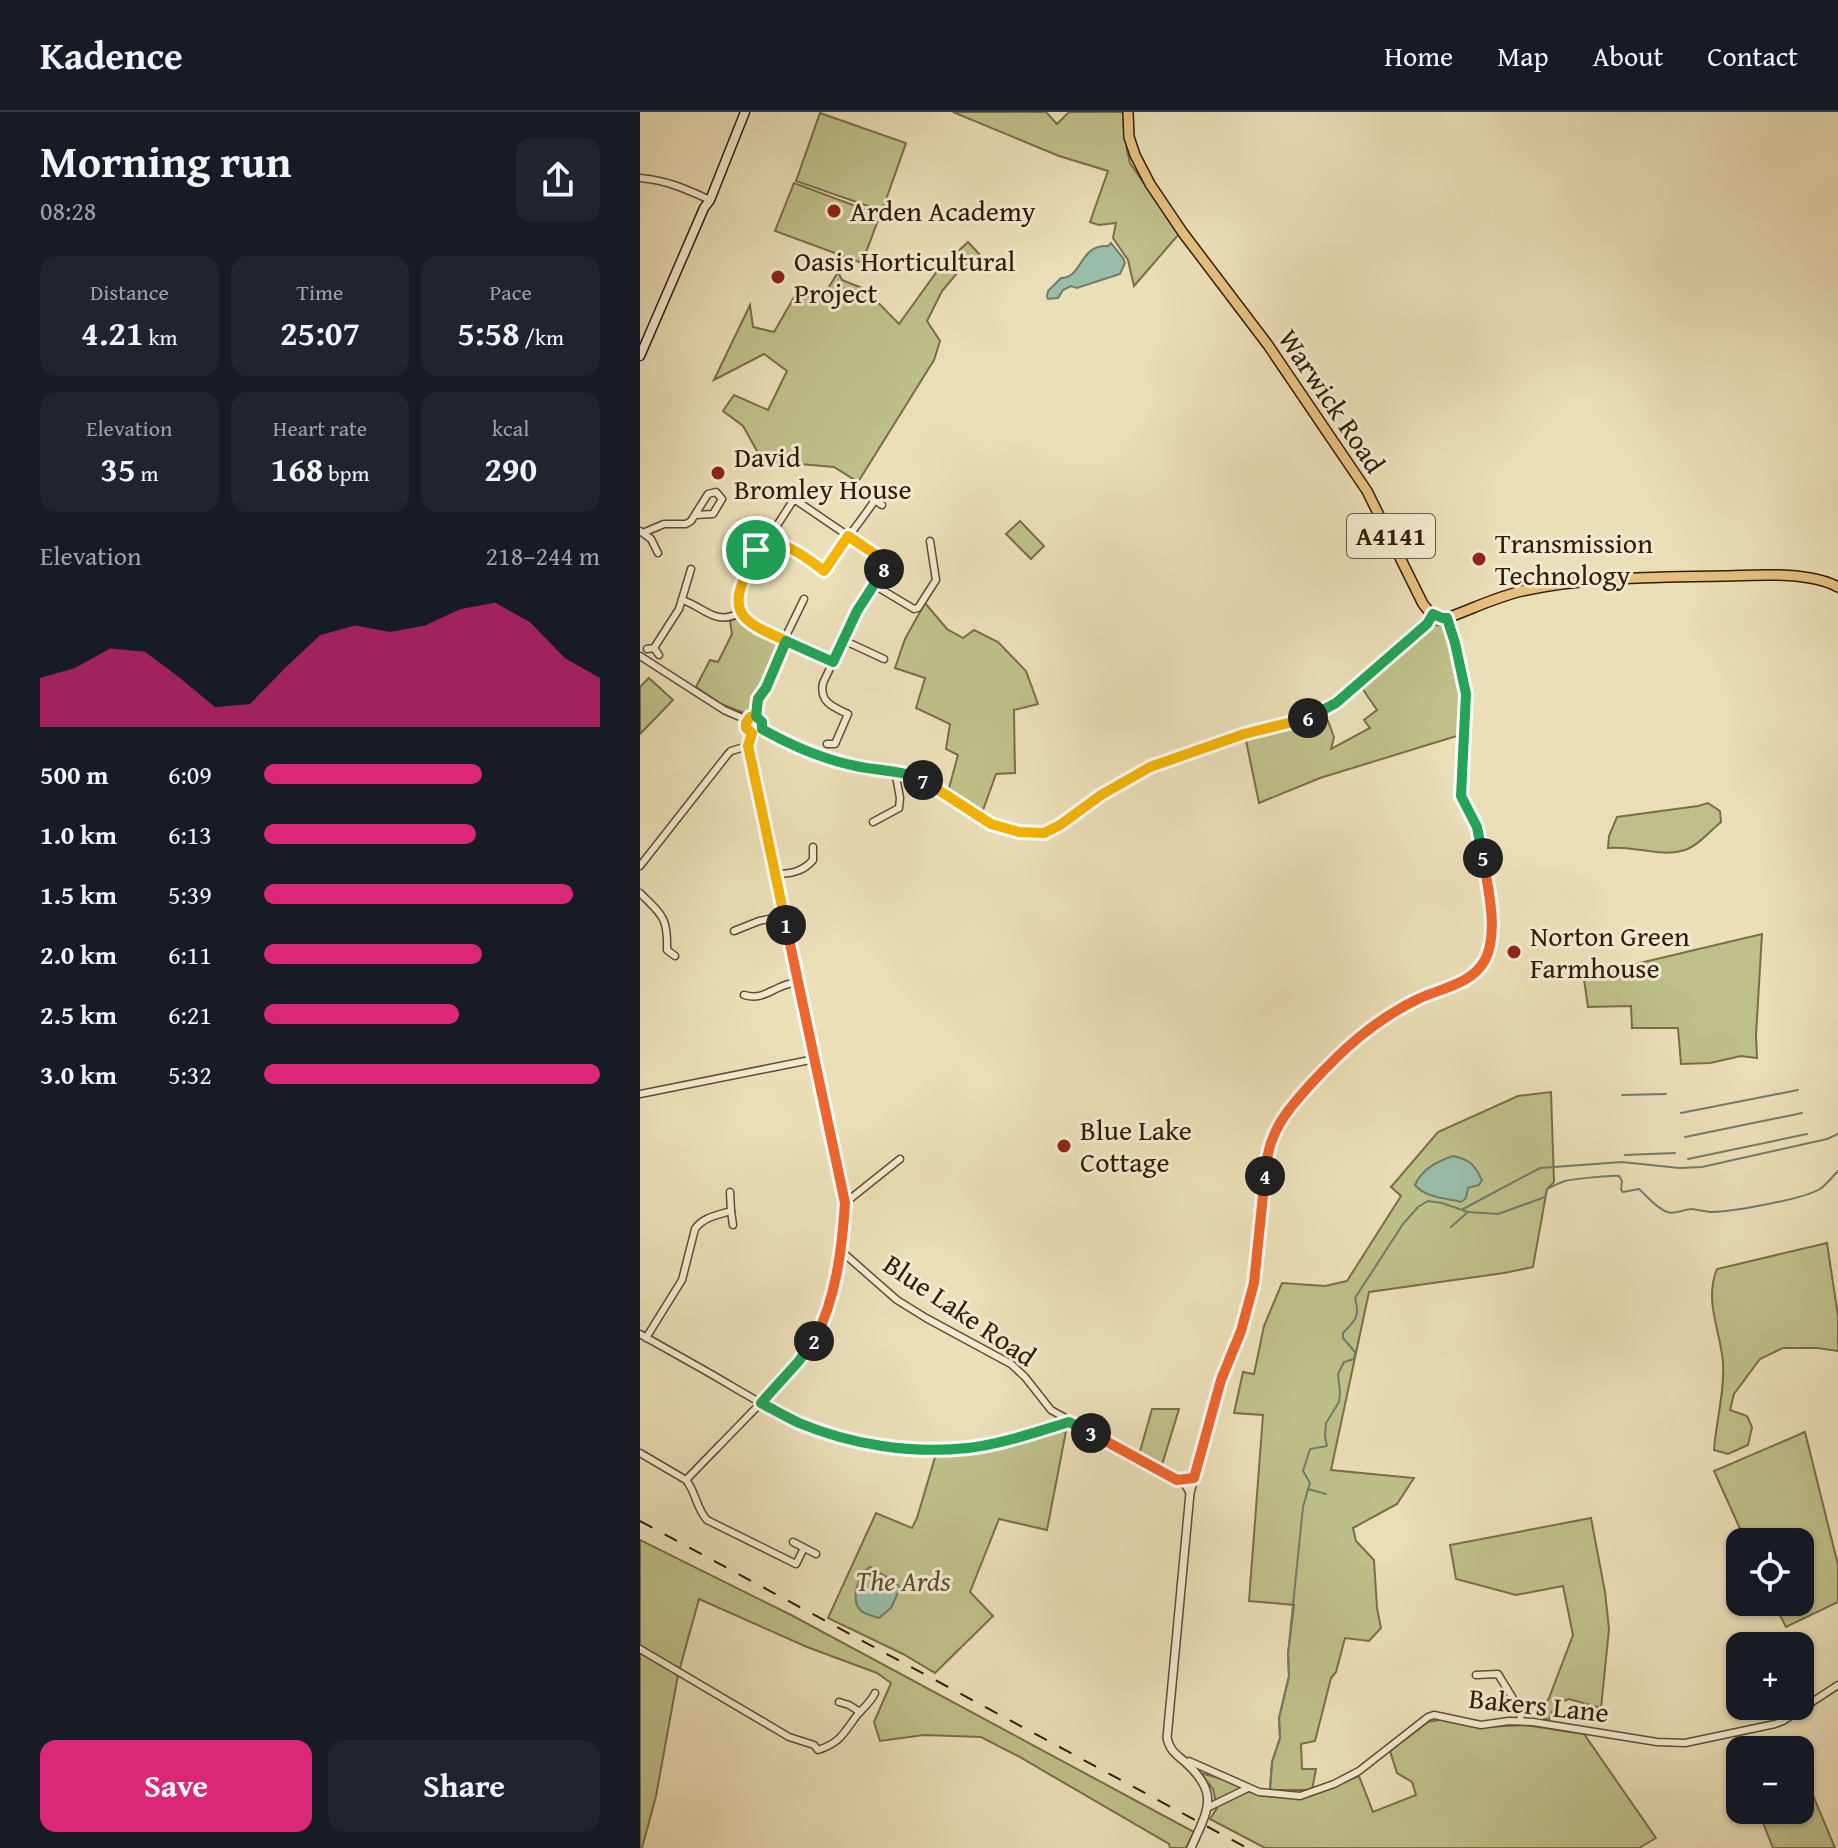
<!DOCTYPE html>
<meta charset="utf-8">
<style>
:root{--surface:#171b24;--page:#20242c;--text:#f1f3f6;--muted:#9ea1a6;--line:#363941;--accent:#db2777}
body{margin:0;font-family:"Gentium Book Plus",serif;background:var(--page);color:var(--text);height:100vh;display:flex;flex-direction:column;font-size:30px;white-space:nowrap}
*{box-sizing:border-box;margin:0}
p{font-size:26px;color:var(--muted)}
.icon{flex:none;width:44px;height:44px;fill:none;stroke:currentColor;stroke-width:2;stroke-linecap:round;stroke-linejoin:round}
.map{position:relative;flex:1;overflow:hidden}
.side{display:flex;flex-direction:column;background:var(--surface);width:640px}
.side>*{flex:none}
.tools{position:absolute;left:1086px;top:1416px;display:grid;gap:16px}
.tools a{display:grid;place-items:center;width:88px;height:88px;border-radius:16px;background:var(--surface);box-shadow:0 2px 6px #0004;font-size:40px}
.pin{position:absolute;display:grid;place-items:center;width:68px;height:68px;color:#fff;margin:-34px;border:4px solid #fff;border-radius:50%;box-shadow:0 2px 8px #0007}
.km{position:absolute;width:40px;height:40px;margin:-20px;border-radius:50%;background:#222;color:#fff;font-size:22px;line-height:40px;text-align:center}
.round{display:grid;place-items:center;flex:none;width:84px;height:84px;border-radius:16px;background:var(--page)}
.head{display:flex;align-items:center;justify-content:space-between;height:136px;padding:0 40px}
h1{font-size:44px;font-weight:600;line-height:60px}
.metrics{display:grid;grid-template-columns:repeat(3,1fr);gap:12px;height:136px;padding:8px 40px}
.metrics div{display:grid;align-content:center;border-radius:16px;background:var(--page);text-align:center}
.metrics b{font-size:34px;font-weight:600}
.metrics small{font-size:22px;font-weight:400}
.metrics p{font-size:22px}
.chart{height:224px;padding:16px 40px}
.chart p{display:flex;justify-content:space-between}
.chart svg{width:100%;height:144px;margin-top:8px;fill:var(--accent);opacity:.7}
.cta{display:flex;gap:16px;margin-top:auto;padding:16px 40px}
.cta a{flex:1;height:92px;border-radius:16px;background:var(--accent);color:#fff;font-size:32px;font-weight:600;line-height:92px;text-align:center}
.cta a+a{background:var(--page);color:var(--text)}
ul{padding:0 40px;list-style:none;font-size:26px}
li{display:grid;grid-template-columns:128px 96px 1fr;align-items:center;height:60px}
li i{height:20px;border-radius:10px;background:var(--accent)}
header{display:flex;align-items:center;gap:48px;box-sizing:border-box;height:112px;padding:0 40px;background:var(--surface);border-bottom:2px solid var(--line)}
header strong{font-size:38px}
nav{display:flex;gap:44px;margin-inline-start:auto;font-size:28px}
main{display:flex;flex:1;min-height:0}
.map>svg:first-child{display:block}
.green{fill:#bfc089;stroke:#796e49;stroke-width:2}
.water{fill:#99bdaa;stroke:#707c6a;stroke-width:2}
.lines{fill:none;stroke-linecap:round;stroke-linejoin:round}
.stream{stroke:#707c6a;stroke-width:2}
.minor-casing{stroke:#614c34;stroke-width:9}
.tertiary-casing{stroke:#614c34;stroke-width:10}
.secondary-casing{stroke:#331b09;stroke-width:11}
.primary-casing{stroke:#331b09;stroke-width:12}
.minor{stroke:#f2ead0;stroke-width:6}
.tertiary{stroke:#f2ead0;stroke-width:7}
.secondary{stroke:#f2ead0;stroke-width:8}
.primary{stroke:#e6c07c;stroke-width:9}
.rail{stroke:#331b09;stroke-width:2;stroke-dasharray:14 14;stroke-linecap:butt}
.split-1-casing{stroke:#fff;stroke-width:16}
.split-2-casing{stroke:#fff;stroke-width:16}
.split-3-casing{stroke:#fff;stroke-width:16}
.split-4-casing{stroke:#fff;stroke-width:16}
.split-5-casing{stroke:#fff;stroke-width:16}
.split-6-casing{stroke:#fff;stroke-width:16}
.split-7-casing{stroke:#fff;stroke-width:16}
.split-8-casing{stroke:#fff;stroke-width:16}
.split-9-casing{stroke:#fff;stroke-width:16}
.split-1{stroke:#f5b400;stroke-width:10}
.split-2{stroke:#f0652b;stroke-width:10}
.split-3{stroke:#22a559;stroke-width:10}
.split-4{stroke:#f0652b;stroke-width:10}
.split-5{stroke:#f0652b;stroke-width:10}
.split-6{stroke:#22a559;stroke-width:10}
.split-7{stroke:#f5b400;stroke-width:10}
.split-8{stroke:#22a559;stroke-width:10}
.split-9{stroke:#f5b400;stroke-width:10}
.poi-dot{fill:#8f2418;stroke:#f2ead0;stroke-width:3}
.labels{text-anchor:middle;stroke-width:6;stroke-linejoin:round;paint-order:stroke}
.shield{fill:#f2ead0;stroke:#6c5945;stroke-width:2}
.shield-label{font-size:26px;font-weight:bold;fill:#331b09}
.poi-label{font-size:28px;fill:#331b09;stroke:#f2ead0;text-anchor:start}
.street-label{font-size:28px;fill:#331b09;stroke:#f2ead0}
.park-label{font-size:28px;font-style:italic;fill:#5d4d2f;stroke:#f2ead0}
</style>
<header>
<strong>Kadence</strong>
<nav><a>Home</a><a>Map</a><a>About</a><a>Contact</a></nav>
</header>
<main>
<section class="side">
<div class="head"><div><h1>Morning run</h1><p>08:28</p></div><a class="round"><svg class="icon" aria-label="share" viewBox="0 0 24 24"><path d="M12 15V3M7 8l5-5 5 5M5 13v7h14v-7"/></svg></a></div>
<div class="metrics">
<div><p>Distance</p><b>4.21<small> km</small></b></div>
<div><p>Time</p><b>25:07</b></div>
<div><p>Pace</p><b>5:58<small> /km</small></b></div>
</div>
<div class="metrics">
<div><p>Elevation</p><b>35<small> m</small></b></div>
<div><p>Heart rate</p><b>168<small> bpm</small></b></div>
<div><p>kcal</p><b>290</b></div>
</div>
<div class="chart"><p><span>Elevation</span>218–244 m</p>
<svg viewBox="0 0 160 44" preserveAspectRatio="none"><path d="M0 44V29L10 26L20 20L30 21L40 29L50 38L60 37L70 26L80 16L90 13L100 15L110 13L120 8L130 6L140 12L150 23L160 29V44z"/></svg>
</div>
<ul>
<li><b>500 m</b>6:09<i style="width:65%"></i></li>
<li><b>1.0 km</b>6:13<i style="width:63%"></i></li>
<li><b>1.5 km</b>5:39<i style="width:92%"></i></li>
<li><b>2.0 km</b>6:11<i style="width:65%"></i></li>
<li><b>2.5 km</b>6:21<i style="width:58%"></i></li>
<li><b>3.0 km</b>5:32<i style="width:100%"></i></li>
</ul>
<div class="cta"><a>Save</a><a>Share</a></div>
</section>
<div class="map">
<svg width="1198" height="1736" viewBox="0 0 1198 1736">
<rect width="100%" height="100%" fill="#ebdfb7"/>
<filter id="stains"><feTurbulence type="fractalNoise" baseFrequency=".0025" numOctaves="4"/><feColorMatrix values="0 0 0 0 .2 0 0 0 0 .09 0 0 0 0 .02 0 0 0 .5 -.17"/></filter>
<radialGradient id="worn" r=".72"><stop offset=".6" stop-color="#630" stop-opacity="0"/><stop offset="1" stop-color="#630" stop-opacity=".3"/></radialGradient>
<g class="green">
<path d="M313 0H406L417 12 429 0H485L487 38 490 51 539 122 494 174 488 148 473 126 476 111 459 113 450 110 468 59 419 44Z"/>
<path d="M180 1 266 31 242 99 156 69Z"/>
<path d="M154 71 240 103 222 151 135 119Z"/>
<path d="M328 130 340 143 318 160 302 179 287 209 300 229 294 248 218 370 194 355 126 349 117 339 103 314 83 299 94 283 128 298 147 259 124 242 74 268 110 193 113 215 134 220 157 180 180 190 198 160 202 168 225 177 259 212 298 158Z"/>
<path d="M380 409 404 434 391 447 366 422Z"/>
<path d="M285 491 307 517 323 526 334 518 358 530 386 559 398 592 374 598 375 661 356 662 342 701 309 676 318 643 306 637 310 612 276 596 285 566 255 556 265 527Z"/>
<path d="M97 506C102 508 105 511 109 514 119 521 130 524 140 532L123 572 114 586 111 599 107 602 81 592 56 575 70 548 78 550 92 522 90 509Z"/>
<path d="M795 513H803L809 524 823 583 820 623 680 666 619 691 605 624 662 610 680 604 688 609 694 625 691 637 730 616 724 608 737 598 720 573Z"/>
<path d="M9 566 33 588 0 622V575Z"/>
<path d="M1068 691 1080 699 1081 710C1071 718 1058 734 1045 738 1020 746 994 733 968 736L969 724 977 705 1058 694Z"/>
<path d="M1122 822 1116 923 1117 946 1101 944 1070 951 1041 952 1038 916H992L991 894 948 895 943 861 983 855Z"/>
<path d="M911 980 914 1070 907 1077 893 1155 864 1161 729 1180 691 1358 774 1366 757 1392 713 1416 716 1429 734 1448 737 1496 741 1516 729 1529 705 1526 696 1560 691 1566 675 1629 661 1632 662 1657H676L672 1678H630L632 1650 640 1626 639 1606 649 1564 648 1542 654 1493 609 1489 623 1303 594 1301 603 1260 614 1262 624 1214 642 1171 685 1174 707 1169 761 1084 751 1075 798 1020 878 984Z"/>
<path d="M1187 1131 1198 1204V1239L1177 1236H1143L1120 1247 1094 1282 1090 1298 1107 1304 1112 1315 1108 1333 1088 1342 1074 1338C1076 1309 1085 1280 1083 1250 1080 1217 1064 1189 1077 1157Z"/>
<path d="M512 1297H539L521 1356 499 1343Z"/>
<path d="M426 1319 407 1418 359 1407 330 1480 353 1504 295 1561 263 1542 188 1506 236 1401 272 1416 277 1406 296 1342C340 1343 384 1328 426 1319Z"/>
<path d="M1165 1320 1198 1453V1490L1146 1515 1133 1490H1160V1430H1106L1074 1359Z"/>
<path d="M951 1406 965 1480 969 1517 961 1596 929 1587 915 1592 909 1608 899 1605 909 1586 933 1523 923 1474 876 1483 816 1467 810 1433Z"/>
<path d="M0 1428 153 1504 554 1720 546 1736H530L529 1732 378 1644 341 1625 284 1623 240 1629 234 1610 251 1571 237 1561 167 1535 59 1487 38 1563 16 1684 2 1736H0Z"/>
<path d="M804 1607 845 1615 885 1613 944 1622 1016 1726 999 1736H625L570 1707 577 1696 573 1677 560 1661C571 1664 581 1666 591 1670 599 1673 606 1679 614 1681 658 1692 680 1681 719 1664L733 1700 776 1683 772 1670 757 1661 750 1639 788 1610Z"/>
<path d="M1160 1657H1162L1195 1736H1133L1118 1698H1160Z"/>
</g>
<g class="water">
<path d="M471 131 483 146 485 151 480 162 437 176 431 174 423 178 418 186 408 187 407 184 408 179 421 166C444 165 438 133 468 134Z"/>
<path d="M813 1044C829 1047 835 1053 842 1068L839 1073 828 1076 826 1086 821 1090C805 1086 786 1086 775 1073 782 1057 797 1049 813 1044Z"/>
<path d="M230 1455 255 1470 260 1476 251 1496 239 1506C233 1504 224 1502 220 1498 210 1487 219 1461 230 1455Z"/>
</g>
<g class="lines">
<g class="stream">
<path d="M982 983 1026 982"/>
<path d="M1041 1001 1158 978"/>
<path d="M1045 1025 1162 1001"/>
<path d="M985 1043 1035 1041"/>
<path d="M1048 1047 1167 1022"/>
<path d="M823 1097 900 1056 982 1050 1039 1056 1062 1055 1187 1027 1198 1022"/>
<path d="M811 1115 828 1100"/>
<path d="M668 1377 670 1371 663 1359 670 1337 687 1334 685 1324 686 1311 699 1290 700 1280 698 1262 704 1250 714 1247 715 1240 703 1226V1221C716 1208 720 1204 715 1186L763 1112 778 1095 788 1089 802 1091 828 1100 858 1102 905 1085 907 1077C913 1074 919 1071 925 1069 932 1067 973 1063 979 1064L982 1069 981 1078 983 1080 999 1077C1008 1085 1015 1095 1027 1100 1036 1103 1043 1097 1052 1097 1058 1098 1064 1099 1070 1100 1091 1100 1164 1087 1180 1077 1187 1072 1192 1065 1198 1059"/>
<path d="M630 1677 632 1650 640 1626 639 1606 649 1564 648 1542 663 1395 668 1377 686 1382"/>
</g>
<g class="minor-casing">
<g id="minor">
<path d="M0 66C26 68 46 77 70 88"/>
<path d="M226 382 242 393"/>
<path d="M0 419 11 427 18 441"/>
<path d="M5 420 24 412H46L51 409 68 382 76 380 82 387 73 402 55 403"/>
<path d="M129 426C148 434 167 445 184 459 200 434 219 412 235 388"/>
<path d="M234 473 274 497 278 496 296 468 290 429"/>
<path d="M42 488C65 495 75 515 101 500"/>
<path d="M144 528 164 487"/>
<path d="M203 528 244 547"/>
<path d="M14 536 39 497 51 457"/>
<path d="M7 537 14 536 19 543"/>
<path d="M0 544 84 598 107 608"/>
<path d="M116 604 118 587 126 576 146 529"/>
<circle cx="114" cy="613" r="9"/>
<path d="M122 617 149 632 195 649 276 665 292 672 351 712 366 718 379 720 404 721 420 713 461 683 510 655 604 622 668 606 696 591 787 512 793 502"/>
<path d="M187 632H195L208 602C193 595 179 590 183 571L217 499 248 451 154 387 129 426 116 438 98 482 96 487 101 500 116 514 193 550"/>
<path d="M233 710 259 696 260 686 255 659"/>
<path d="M0 754 88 642 91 639 108 634"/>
<path d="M135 762C150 762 163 760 173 748V735"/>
<path d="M0 781C22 803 28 805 27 838L35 844"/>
<path d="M94 819 119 809 144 804"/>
<path d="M104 883C119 887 125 882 138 876 144 873 151 871 158 870"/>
<path d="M0 982 175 947"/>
<path d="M205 1091 260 1047"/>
<path d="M91 1099 93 1113"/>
<path d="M200 1138 257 1188 286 1206 371 1252 385 1265 411 1298 537 1368 545 1373 550 1381"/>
<path d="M0 1222C21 1234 43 1246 64 1258 96 1276 127 1297 161 1311 213 1333 272 1342 328 1336 363 1331 396 1320 429 1310"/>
<path d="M6 1226 42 1168 55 1117C63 1105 78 1103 91 1099L90 1080"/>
<path d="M0 1341 46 1368C56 1380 56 1396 67 1408L156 1452 164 1436"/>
<path d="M46 1368C67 1346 89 1324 110 1302 133 1279 157 1256 174 1228 196 1192 202 1133 205 1091L110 643 108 634 112 621"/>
<path d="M153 1430 176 1442"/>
<path d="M0 1537 149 1625 174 1633 178 1638C202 1630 204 1620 218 1602 224 1595 231 1590 235 1581"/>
<path d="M836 1563 858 1562C866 1576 880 1594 881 1609"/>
<path d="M199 1590 209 1593 220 1600"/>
<path d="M546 1651 549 1649 619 1680 660 1684 694 1672 719 1659 788 1605 794 1603 841 1613 869 1609 893 1610 1017 1630 1045 1631 1135 1612 1143 1609 1198 1573"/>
<path d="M569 1695 608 1676"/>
</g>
</g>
<g class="tertiary-casing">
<path id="tertiary" d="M551 1736C567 1699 581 1682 545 1650 536 1642 530 1639 527 1626L550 1381 581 1268 601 1219 614 1171 626 1048C629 1038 631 1028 635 1019 659 974 712 925 755 899 785 881 839 874 849 838 855 814 845 740 837 716 832 703 822 692 820 678L826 582 815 531 807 506"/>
</g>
<g class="secondary-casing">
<path id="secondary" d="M0 244 64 96 70 88 105 0"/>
</g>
<g class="primary-casing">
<path id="primary" d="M488 0 489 25 495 43 510 72 543 121 628 233 727 379 783 492C789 500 796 507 807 506 832 497 856 485 882 479 947 465 1017 465 1083 464 1115 463 1170 459 1198 475"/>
</g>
<use href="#minor" class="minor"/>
<use href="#tertiary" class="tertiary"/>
<use href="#secondary" class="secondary"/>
<use href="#primary" class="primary"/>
<path class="rail" d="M0 1409 607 1736"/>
</g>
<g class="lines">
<g class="split-1-casing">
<path id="split-1" d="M116 438C111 447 108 457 104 467 86 507 115 514 146 529L126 576 118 587 116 604 110 605 106 611V616L112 621 108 634 110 643 146 813"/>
</g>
<g class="split-2-casing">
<path id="split-2" d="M146 813 205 1091C202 1138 196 1187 174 1229"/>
</g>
<g class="split-3-casing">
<path id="split-3" d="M174 1229 158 1250 121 1291C134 1298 146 1305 159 1311 212 1333 271 1342 328 1336 362 1332 396 1320 429 1310L451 1321"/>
</g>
<g class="split-4-casing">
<path id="split-4" d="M451 1321 537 1368 554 1366 581 1268 601 1219 614 1171 625 1064"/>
</g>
<g class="split-5-casing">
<path id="split-5" d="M625 1064C626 1050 628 1036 634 1023 642 1004 656 989 669 974 702 938 733 909 778 887 801 876 831 873 845 848 859 821 848 776 843 746"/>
</g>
<g class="split-6-casing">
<path id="split-6" d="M668 606 696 591 787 512 793 502 802 506H807L815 531 826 582 821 684 837 715 843 746"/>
</g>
<g class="split-7-casing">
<path id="split-7" d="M283 668 351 712 379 720 404 721 420 713 461 683 510 655 604 622 668 606"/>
</g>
<g class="split-8-casing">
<path id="split-8" d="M244 457 217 499 193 550 146 529 126 576 118 587 116 604 122 610V617C152 634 182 647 216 654 238 659 262 658 283 668"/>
</g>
<g class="split-9-casing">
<path id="split-9" d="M116 438 129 426C148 434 167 445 184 459L208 424 248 451 244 457"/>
</g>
<use href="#split-1" class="split-1"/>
<use href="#split-2" class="split-2"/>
<use href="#split-3" class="split-3"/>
<use href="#split-4" class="split-4"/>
<use href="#split-5" class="split-5"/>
<use href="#split-6" class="split-6"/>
<use href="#split-7" class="split-7"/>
<use href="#split-8" class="split-8"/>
<use href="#split-9" class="split-9"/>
</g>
<g class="poi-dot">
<circle cx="194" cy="99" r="8"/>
<circle cx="138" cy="165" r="8"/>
<circle cx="78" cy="361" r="8"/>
<circle cx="839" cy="447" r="8"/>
<circle cx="874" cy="840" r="8"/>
<circle cx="424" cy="1034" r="8"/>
</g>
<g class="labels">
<rect class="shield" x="707" y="402" width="88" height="44" rx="6"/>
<g class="shield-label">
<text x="751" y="433">A4141</text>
</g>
<g class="poi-label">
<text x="210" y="109">Arden Academy</text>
<text x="154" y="159">Oasis Horticultural<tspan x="154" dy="32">Project</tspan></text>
<text x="94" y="355">David<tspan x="94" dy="32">Bromley House</tspan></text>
<text x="855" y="441">Transmission<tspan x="855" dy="32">Technology</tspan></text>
<text x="890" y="834">Norton Green<tspan x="890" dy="32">Farmhouse</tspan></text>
<text x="440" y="1028">Blue Lake<tspan x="440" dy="32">Cottage</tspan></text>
</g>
<g class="street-label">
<text transform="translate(692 289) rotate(56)" y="10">Warwick Road</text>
<text transform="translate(320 1198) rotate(34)" y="10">Blue Lake Road</text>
<text transform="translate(899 1593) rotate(6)" y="10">Bakers Lane</text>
</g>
<g class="park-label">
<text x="263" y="1479">The Ards</text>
</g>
</g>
<rect width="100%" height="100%" filter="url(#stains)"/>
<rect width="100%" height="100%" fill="url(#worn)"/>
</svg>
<div class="tools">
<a><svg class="icon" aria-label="locate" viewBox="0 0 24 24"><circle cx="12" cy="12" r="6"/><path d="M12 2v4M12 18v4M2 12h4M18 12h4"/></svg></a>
<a>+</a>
<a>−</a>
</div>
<div class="pin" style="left:116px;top:438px;background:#1e9e55"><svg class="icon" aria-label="arrive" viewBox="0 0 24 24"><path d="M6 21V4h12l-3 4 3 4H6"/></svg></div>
<b class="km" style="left:146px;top:813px">1</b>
<b class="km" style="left:174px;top:1229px">2</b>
<b class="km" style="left:451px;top:1321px">3</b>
<b class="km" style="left:625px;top:1064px">4</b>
<b class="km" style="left:843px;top:746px">5</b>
<b class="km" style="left:668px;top:606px">6</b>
<b class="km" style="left:283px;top:668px">7</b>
<b class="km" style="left:244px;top:457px">8</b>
</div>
</main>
